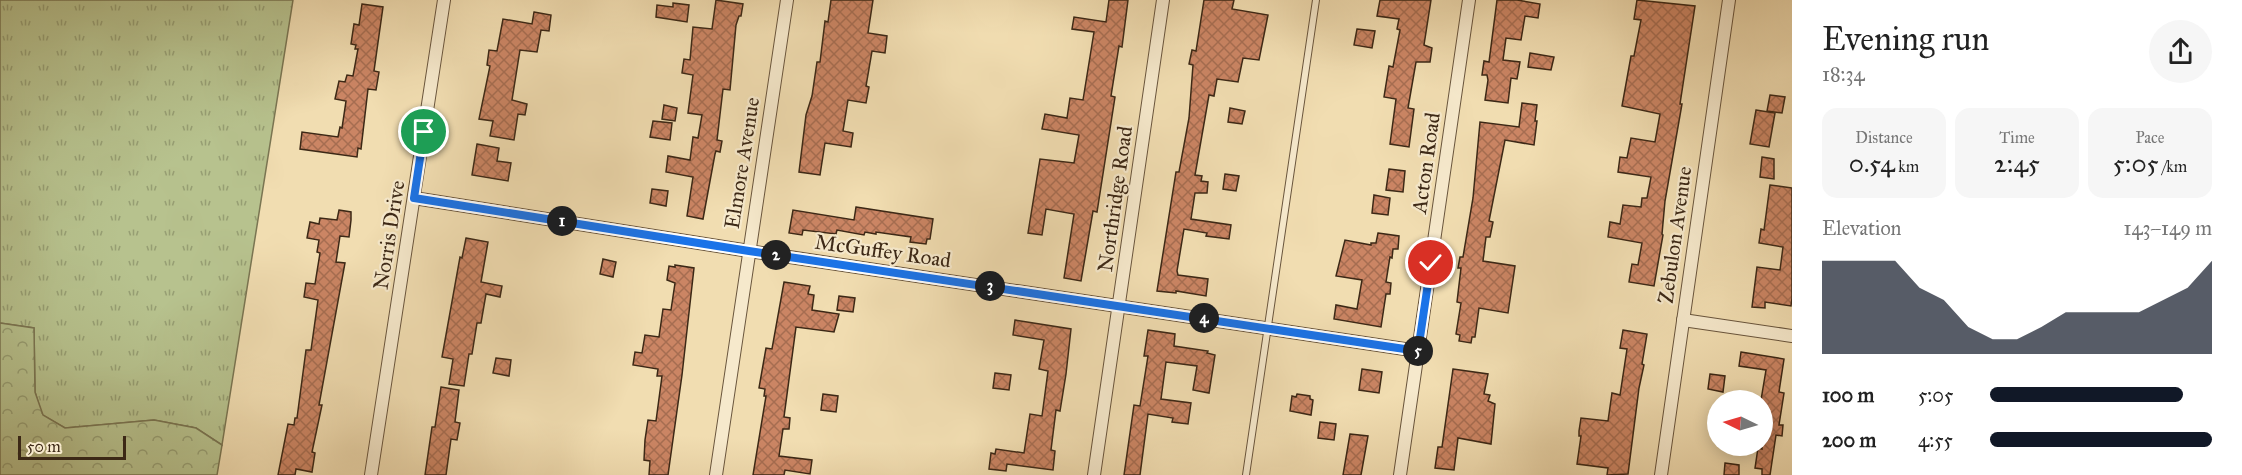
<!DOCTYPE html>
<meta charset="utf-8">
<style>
:root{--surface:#fff;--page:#f6f6f6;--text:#222;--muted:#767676;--accent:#111827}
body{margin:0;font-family:"IM FELL Great Primer",serif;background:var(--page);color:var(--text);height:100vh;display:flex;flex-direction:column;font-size:22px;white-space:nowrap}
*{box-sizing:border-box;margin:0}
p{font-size:20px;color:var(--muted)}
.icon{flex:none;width:33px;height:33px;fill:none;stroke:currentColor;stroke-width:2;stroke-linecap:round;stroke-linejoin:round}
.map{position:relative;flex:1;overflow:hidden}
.drawer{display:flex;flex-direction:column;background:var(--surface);width:450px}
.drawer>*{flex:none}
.needle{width:39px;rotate:275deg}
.buttons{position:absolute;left:1707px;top:390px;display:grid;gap:12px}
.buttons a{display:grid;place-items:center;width:66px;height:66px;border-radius:50%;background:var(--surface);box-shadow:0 3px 15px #0003;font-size:30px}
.scale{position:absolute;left:18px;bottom:15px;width:108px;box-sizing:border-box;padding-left:6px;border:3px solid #3c2816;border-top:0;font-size:16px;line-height:21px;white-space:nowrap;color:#3c2816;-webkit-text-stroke:4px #f6e9cc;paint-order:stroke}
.pin{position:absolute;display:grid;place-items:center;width:51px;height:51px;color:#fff;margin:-26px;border:3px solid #fff;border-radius:50%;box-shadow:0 2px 6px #0007}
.km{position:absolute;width:30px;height:30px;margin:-15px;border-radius:50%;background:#222;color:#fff;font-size:16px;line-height:30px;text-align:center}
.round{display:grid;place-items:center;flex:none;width:63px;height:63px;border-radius:32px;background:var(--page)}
.headline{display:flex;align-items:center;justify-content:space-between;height:102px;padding:0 30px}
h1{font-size:33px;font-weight:600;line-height:45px}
.stats{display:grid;grid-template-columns:repeat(3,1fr);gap:9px;height:102px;padding:6px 30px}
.stats div{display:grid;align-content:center;border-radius:15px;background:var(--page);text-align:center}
.stats b{font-size:26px;font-weight:600}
.stats small{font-size:16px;font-weight:400}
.stats p{font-size:16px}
.chart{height:168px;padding:12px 30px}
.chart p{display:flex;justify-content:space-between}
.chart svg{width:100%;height:108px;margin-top:6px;fill:var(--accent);opacity:.7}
ul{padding:0 30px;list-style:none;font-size:20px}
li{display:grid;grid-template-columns:96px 72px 1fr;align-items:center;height:45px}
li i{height:15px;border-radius:8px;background:var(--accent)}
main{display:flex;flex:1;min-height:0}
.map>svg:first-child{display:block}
.grass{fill:url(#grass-tufts);stroke:#7a7552;stroke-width:1.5}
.forest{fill:url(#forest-crowns);stroke:#7a7552;stroke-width:1.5}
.building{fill:url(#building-cross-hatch);stroke:#3c2816;stroke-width:1.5}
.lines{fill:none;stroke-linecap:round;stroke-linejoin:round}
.lane-casing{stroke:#69553d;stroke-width:8}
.street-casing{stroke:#69553d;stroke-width:14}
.lane{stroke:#f6e9cc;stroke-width:6}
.street{stroke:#f6e9cc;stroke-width:12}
.route-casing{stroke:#fff;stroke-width:12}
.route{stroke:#1a73e8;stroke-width:8}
.labels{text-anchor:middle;stroke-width:4.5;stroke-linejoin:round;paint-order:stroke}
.street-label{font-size:21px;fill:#3c2816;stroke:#f6e9cc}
</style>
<main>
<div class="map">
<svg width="1792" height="475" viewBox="0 0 1792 475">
<defs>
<pattern id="grass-tufts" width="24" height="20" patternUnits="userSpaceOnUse" patternTransform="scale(1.5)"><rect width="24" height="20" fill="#b7c28e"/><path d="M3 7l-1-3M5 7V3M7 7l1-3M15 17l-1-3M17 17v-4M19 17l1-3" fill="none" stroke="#969e73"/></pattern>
<pattern id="forest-crowns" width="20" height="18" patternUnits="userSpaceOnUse" patternTransform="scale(1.5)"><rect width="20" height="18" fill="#b7c28e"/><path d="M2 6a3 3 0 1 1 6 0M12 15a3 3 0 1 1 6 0" fill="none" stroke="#969e73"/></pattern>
<pattern id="building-cross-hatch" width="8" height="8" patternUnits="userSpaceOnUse" patternTransform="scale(1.5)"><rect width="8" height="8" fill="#cb8564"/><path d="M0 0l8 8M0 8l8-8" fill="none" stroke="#a66d51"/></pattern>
</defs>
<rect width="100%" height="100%" fill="#f1ddb1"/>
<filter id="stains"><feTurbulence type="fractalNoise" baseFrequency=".00333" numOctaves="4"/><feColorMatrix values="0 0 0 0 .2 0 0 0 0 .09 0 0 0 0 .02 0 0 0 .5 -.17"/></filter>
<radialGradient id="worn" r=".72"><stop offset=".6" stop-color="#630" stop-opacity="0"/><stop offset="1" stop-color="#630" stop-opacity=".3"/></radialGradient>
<path class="grass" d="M0 0H293L222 445 196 428 154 420 65 428 42 415 35 392 34 328 0 323Z"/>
<path class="forest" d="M0 323 34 328 35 392 43 415 65 428 154 420 196 428 222 445 217 475H0Z"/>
<g class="building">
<path d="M716 0 743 4 741 16H739L736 25 730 90 723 89 717 140 722 141 720 152 716 151 715 154 703 219 687 216 693 177 666 172 668 156 690 160 693 137 698 138 702 115 688 113 693 75 682 73 684 59 690 60 693 27 712 29Z"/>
<path d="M831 0H873L868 33 887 36 885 53 872 51 866 86 869 87 866 103 848 100 843 131 853 133 851 147 825 143 820 175 799 172 806 115 812 96 817 62H820L825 21 828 22Z"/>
<path d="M1109 0H1128L1122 47 1119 46 1111 96 1115 97 1097 212 1093 211 1081 281 1064 278 1074 214 1046 209 1042 235 1028 233 1040 159 1074 163 1079 135 1042 129 1045 114 1067 118 1070 98 1083 100 1094 32 1072 29 1074 17 1106 22Z"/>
<path d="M1204 0H1234L1232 9 1268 15 1259 60 1243 58 1238 82 1217 79 1214 96 1209 95 1195 175 1202 176 1201 181 1208 182 1207 193H1195L1191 219 1231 225 1229 239 1206 236 1207 233 1184 229 1177 271 1178 275 1208 279 1206 296 1176 291V293L1157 291 1176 172H1179L1189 118 1193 65 1189 64 1192 50 1196 51Z"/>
<path d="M1380 0H1431L1424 45 1432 48 1430 62H1416L1408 108 1414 109 1409 147 1390 144 1396 99 1384 97 1389 66 1393 67 1400 30 1397 29 1399 19 1377 16Z"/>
<path d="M1497 0H1517L1540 4 1538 18 1525 16 1521 40 1506 38 1503 60 1520 62 1517 79 1511 78 1508 103 1485 100 1488 80 1487 75H1482L1484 61 1489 62Z"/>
<path d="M1637 0 1695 6 1680 104H1682L1665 201 1662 234 1663 235 1654 286 1629 282 1632 264 1638 265 1642 243 1608 237 1610 222 1620 224 1623 205 1641 207 1642 198H1647L1651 177 1618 172 1620 157 1627 158 1631 138 1655 142 1660 114 1622 106 1631 56H1634L1641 20 1634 19Z"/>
<path d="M673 3 689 5 687 22 656 17 657 5 673 7Z"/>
<path d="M362 4 383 7 374 71 379 72 376 90 368 89 361 149 358 148 357 157 300 149 302 132 338 137 340 127 342 128 346 101 335 99 339 81 345 82 347 75 353 76 358 49H355L356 45 351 44 354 24 359 25Z"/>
<path d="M534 12 551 15 549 31 541 30 537 52 520 50 512 100 527 104 525 115 518 114 514 140 490 136 493 121 479 119 490 66 487 65 489 50 497 51 503 19 532 24Z"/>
<path d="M1357 29 1375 31 1372 48 1354 45Z"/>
<path d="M1530 53 1554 57 1551 70 1528 67Z"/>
<path d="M1770 95 1785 97 1782 113 1767 111Z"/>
<path d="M1522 103 1537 105 1535 121H1537L1534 145 1505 140 1489 221 1493 222 1490 237H1486L1483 261 1515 266 1508 313 1479 308 1475 337H1472L1471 343 1459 341 1460 335 1456 334 1461 303 1457 302 1461 268H1458L1460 257H1463L1473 198 1480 122 1519 127Z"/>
<path d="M664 105 677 108 675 121 662 119Z"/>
<path d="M1230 108 1245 111 1242 124 1228 122Z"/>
<path d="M1756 110 1775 113 1769 147 1750 144Z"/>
<path d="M653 121 672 123 670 140 650 137Z"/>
<path d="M477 144 499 148 497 161 511 163 508 181 472 175Z"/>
<path d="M1762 157 1774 159V179L1760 177Z"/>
<path d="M1389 169 1405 171 1403 192 1386 190Z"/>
<path d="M1225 174 1239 176 1236 191 1223 189Z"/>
<path d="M1770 185 1792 188V298L1791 306 1765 302V308L1752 307 1757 267 1780 270 1783 247 1759 243 1761 229 1764 230Z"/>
<path d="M652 189 668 191 666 206 650 203Z"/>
<path d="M1374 195 1390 198 1388 215 1372 213Z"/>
<path d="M856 207 933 219 930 239H927L926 244 910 242 911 237 876 232V234L865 232 864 235 837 230 836 234 803 230 802 235 789 233 793 210 854 220Z"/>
<path d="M339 210 351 212V220L349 237 340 236 336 262 345 263 319 405H322L312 452 315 453 312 472 296 469 295 475H278L288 424 294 425 295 418H297L306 350H311L318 300 304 297 306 283 315 284 320 253 317 252 319 240 307 238 310 222 319 224 320 218 337 220Z"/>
<path d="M1378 233 1399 236 1398 249H1393L1392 258 1390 257 1386 282 1391 283 1390 294H1386L1381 327 1334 319 1336 305 1357 309 1362 280 1336 276 1345 240 1371 245V243H1376Z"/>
<path d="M466 238 488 242 481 282 502 286 500 297 486 294 481 323H477L472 354H469L464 386 449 384 453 359 442 357 460 257 462 258Z"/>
<path d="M603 259 616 262 613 277 600 274Z"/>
<path d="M675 265 694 268 682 375 668 475H649L650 461 644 460 645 440 648 420 656 421 662 376H657L658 369 633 365 635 352 642 353 645 335 659 337 663 309 671 310 675 283 667 280 669 266 675 267Z"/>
<path d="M784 282 810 286 808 294 814 295 812 310 839 314 834 332 796 327 784 417 790 418 789 429H783L779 456 812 460 810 474 785 470 784 475H753L766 396H764L765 389 759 388 766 348 772 349Z"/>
<path d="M839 296 855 298 853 312 837 310Z"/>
<path d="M1015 320 1071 329 1066 374 1060 411 1056 410 1051 450 1055 451 1053 470 1007 464 1006 471 989 469 991 453 995 454 996 449 1024 453 1030 414 1042 416 1048 371 1039 369 1044 340 1013 335Z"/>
<path d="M1148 330 1175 334 1174 346 1208 351 1207 353 1215 355 1209 393 1193 390 1197 366 1166 362 1161 399 1191 403 1188 424 1172 422 1173 418 1148 414 1140 475H1124L1134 405 1140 406 1148 356H1144Z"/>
<path d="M1623 330 1647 334 1642 364 1644 365 1639 388 1628 474 1607 475 1608 468 1577 464 1581 436H1579V431L1581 418 1608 421 1612 393 1620 395 1627 349 1620 348Z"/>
<path d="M1741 352 1784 359 1779 392 1784 393 1779 425H1783L1782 436 1776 435 1770 475H1762V469L1755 468 1758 448 1762 449 1761 400 1766 370 1739 366Z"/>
<path d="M496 358 511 360 509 376 493 373Z"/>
<path d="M1362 369 1382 372 1379 393 1359 390Z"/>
<path d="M1453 369 1488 374 1484 394 1490 395 1488 401 1495 404 1491 444 1458 438 1454 470 1435 468 1438 447H1442Z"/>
<path d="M995 373 1011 375 1009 390 993 388Z"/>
<path d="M1710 374 1725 376 1723 392 1708 389Z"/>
<path d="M441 387 459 390 455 422 460 423 457 440 451 439 446 475H425L432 427H435Z"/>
<path d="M823 394 838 396 836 412 821 410Z"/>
<path d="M1297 394 1310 396V399L1313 400 1311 415 1290 411 1292 396 1296 397Z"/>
<path d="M1320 422 1336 424 1334 440 1318 438Z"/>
<path d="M1350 434 1368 436 1361 475H1343Z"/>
<path d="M1725 463 1739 465V475H1724Z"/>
</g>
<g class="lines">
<g class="lane-casing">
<path id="lane" d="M1246 475 1316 0"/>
</g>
<g class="street-casing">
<g id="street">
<path d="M414 198 749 251 1418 351"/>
<path d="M1683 320 1792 336"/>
<path d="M371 475 444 0"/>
<path d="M716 475 787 0"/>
<path d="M1094 475 1163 0"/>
<path d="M1400 475 1469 0"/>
<path d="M1661 475 1729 0"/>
</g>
</g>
<use href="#lane" class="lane"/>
<use href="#street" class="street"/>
</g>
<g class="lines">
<g class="route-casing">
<path id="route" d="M424 132 414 198 749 251 1418 351 1431 263"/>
</g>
<use href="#route" class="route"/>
</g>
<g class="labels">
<g class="street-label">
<text transform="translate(742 163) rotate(-81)" y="7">Elmore Avenue</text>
<text transform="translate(1426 163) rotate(-82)" y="7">Acton Road</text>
<text transform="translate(1115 199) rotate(-82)" y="7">Northridge Road</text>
<text transform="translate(389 235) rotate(-81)" y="7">Norris Drive</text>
<text transform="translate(1675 235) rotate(-82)" y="7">Zebulon Avenue</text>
<text transform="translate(883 251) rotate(8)" y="7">McGuffey Road</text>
</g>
</g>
<rect width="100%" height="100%" filter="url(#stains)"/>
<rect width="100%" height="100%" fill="url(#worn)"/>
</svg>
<div class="buttons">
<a><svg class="needle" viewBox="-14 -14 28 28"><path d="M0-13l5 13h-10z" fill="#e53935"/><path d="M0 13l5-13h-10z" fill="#767676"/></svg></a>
</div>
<div class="scale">50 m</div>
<div class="pin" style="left:424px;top:132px;background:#1e9e55"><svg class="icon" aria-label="arrive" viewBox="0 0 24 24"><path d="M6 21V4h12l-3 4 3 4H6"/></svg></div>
<div class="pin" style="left:1431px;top:263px;background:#d93025"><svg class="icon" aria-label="check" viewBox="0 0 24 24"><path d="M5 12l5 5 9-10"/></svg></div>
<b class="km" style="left:562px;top:221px">1</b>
<b class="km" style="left:776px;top:255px">2</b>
<b class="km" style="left:990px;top:286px">3</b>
<b class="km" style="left:1204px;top:318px">4</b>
<b class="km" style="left:1418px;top:351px">5</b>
</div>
<section class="drawer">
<div class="headline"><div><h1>Evening run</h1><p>18:34</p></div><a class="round"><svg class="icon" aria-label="share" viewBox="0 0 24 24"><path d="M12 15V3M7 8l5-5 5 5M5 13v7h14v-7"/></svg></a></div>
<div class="stats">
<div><p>Distance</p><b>0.54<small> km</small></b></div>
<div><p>Time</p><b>2:45</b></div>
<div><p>Pace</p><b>5:05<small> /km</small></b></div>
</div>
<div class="chart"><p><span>Elevation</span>143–149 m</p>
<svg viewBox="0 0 160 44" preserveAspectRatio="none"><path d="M0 44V6L10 6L20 6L30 6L40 17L50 22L60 33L70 38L80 38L90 33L100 27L110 27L120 27L130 27L140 22L150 17L160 6V44z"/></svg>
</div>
<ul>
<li><b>100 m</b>5:05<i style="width:87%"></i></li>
<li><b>200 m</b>4:55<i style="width:100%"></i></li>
</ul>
</section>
</main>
